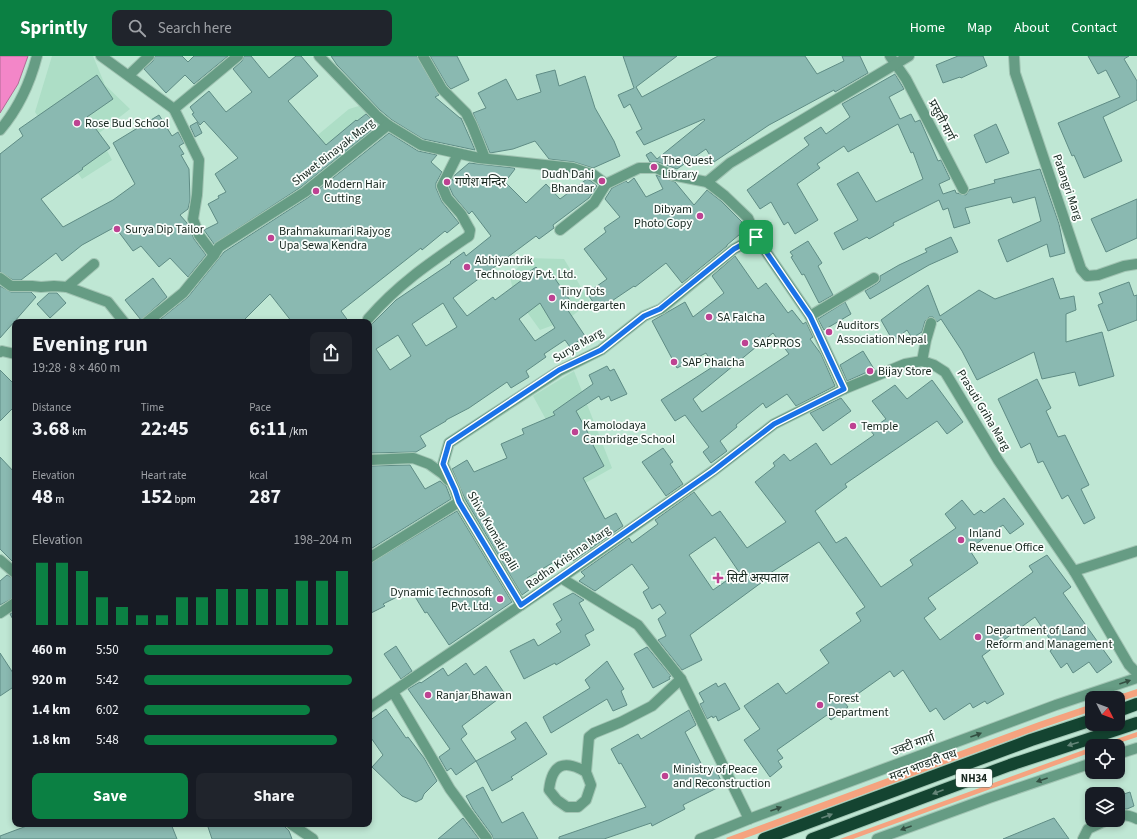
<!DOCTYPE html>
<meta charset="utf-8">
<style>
:root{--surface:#171b24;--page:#20242c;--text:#f1f3f6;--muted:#9ea1a6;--accent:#0b8043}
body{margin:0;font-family:"Source Sans 3","Noto Sans Devanagari",sans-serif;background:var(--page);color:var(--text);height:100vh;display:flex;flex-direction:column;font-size:15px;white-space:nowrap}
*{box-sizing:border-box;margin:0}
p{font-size:13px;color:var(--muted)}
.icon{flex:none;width:22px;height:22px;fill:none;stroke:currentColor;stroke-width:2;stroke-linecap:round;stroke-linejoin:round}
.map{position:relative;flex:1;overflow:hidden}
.side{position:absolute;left:12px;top:263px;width:360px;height:508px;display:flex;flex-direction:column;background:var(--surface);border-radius:8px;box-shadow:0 2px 6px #0003}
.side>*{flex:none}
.needle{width:26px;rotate:132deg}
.tools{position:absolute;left:1085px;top:635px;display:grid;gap:8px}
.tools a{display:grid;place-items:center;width:40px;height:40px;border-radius:8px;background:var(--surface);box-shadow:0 2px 6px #0003;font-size:20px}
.pin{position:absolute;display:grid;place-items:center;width:34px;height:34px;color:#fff;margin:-17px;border-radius:8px;box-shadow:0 2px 6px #0006}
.round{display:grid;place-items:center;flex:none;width:42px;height:42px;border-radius:8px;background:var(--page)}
.summary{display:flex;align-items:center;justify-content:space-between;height:68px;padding:0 20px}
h1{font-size:22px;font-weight:700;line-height:30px}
.stats{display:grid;grid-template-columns:repeat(3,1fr);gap:6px;height:68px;padding:4px 20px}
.stats div{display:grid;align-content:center}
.stats b{font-size:20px;font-weight:700}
.stats small{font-size:11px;font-weight:400}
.stats p{font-size:11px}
.chart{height:112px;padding:8px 20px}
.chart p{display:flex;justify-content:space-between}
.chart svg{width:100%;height:72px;margin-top:4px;stroke:var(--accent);stroke-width:6}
.action{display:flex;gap:8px;margin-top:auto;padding:8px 20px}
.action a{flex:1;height:46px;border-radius:8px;background:var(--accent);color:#fff;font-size:16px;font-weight:700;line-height:46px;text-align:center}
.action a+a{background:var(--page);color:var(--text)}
ul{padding:0 20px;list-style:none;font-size:13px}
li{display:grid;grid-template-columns:64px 48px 1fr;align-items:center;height:30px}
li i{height:10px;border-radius:5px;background:var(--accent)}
header{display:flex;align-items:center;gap:24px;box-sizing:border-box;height:56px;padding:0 20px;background:var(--accent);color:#fff}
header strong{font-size:19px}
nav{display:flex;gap:22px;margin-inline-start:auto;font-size:14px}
.search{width:280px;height:36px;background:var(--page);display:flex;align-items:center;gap:10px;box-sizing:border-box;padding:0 14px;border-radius:8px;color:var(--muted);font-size:15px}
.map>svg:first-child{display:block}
.built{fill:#addec6}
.green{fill:#f5a37f}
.water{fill:#f386c8;stroke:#b16a95}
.building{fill:#8ab9b1;stroke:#5f8c85;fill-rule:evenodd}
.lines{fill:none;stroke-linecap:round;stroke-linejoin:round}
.minor-casing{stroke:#a1c4b3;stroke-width:12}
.highway-casing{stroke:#a1c4b3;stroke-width:14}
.minor{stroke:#669c84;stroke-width:10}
.highway{stroke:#144431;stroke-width:12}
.oneway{fill:#335042}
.oneway2{fill:#648578}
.route-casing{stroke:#fff;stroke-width:8}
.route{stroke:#1a73e8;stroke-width:5}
.poi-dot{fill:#be4292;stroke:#fafefc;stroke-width:1.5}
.labels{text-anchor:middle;stroke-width:3.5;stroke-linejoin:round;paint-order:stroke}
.shield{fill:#fafefc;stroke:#5b6861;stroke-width:1}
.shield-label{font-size:11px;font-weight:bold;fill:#17271f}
.street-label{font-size:12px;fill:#17271f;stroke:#fafefc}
.poi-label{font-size:12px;fill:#17271f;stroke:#fafefc;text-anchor:start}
</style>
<header>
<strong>Sprintly</strong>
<div class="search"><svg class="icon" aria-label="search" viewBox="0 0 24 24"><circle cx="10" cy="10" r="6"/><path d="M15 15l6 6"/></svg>Search here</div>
<nav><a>Home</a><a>Map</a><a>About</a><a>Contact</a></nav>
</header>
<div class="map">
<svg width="1137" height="783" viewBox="0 0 1137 783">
<rect width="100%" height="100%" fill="#bfe7d4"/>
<g class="built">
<path d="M52 0H93L105 29 130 53 98 78 112 104 82 123 35 56Z"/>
<path d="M362 49 382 71 331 115 318 98 313 83 349 53Z"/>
<path d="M526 202 564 203 590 246 567 264 540 274 514 238 510 221Z"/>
<path d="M574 315 612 412 582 429 533 340Z"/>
</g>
<g class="green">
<path d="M1137 633V640L1118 646V642H1110Z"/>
<path d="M1092 648V655L1042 672 743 783H727L726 782 1039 666Z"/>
<path d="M1137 676V681L1110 690H1096Z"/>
<path d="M1092 691V696L853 783H840Z"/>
</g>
<path class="water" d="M0 0H28L18 28 0 57Z"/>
<g class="building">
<path d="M155 0H182L188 6 194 0H228L194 28 185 19 166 37 144 13 153 5Z"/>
<path d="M244 0H251L269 22 296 0H301L318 20 288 45 326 89 356 64 357 65 366 58 378 69 301 131 214 188 204 174 218 167 208 148 219 142 218 140 226 136 215 118 238 102 204 65 200 69 192 58 194 57 190 51 209 35 226 56 252 36 233 13 242 5Z"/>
<path d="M331 0H417L439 39 435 41 460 62H461L475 94 423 83 392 64 380 54 337 9Z"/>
<path d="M430 0H457L469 24 451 33 447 29Z"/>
<path d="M623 0H677L636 31 642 41 718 0H805L817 18 844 5 842 0H860L868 17 835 36 834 34 769 69 714 106 706 93 677 113 658 106H650L646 99 651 96 657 103 705 64 704 63 644 89 636 76 642 73 630 48 624 52 618 39 634 32Z"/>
<path d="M958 0H983L987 10 961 22 960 21 943 27 936 9Z"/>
<path d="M1088 0H1129L1124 3 1137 25V44L1103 61 1122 105 1084 122 1074 99 1072 100 1058 67 1120 41 1106 14 1098 18Z"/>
<path d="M555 14 559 30 585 20 595 52 614 85 620 100 593 112 574 106 549 103 535 85 513 93 490 97 473 57 486 52 478 37 506 23 517 44 541 36 536 19Z"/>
<path d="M895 18 904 33 889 41 900 63 911 58 915 66 920 64 938 105 941 104 950 123 939 128 943 138 955 134 956 137 966 139 969 134 995 127 994 124 1040 113 1059 168 1065 197 1050 201 1047 188 1007 206 998 184 1041 165 1035 141 1013 147 1011 141 965 152 970 167 954 172 948 152 943 154 939 144 893 167 894 169 869 183 867 181 843 194 834 177 858 164 837 128 858 116 876 146 923 123 913 96 911 97 898 68 848 96 844 90 817 108 820 112 797 128 818 164 795 178 788 166 784 169 771 146 760 153 747 134 809 89 804 82 821 71 826 78 850 61 842 48Z"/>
<path d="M97 19 113 43 87 61 110 92 82 112 83 113 41 143 63 171 113 144 135 128 113 87 159 59 172 80 178 76 184 87 179 90 184 98 181 99 189 113 190 144 188 153 180 159 187 167 194 183 206 199 188 221 170 202 159 211 141 190 133 195 115 171 82 189 62 205 56 197 21 224H13L0 216V98L23 80 19 73Z"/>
<path d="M197 66 202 77 195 81 190 70Z"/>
<path d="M996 68 1009 97 986 107 974 79Z"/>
<path d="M389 77 418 95 437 99 431 106 442 116 436 127V132L442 146 459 167 447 177 445 175 422 194 421 192 341 255 349 266H292L270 238 242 266H157L188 241 224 196 309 141Z"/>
<path d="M469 107 514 112 515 113 505 126 526 147 546 128 560 143 587 123 591 125 597 130 589 142 553 169 554 172 539 183 536 180 453 242 467 260 493 241 495 244 522 224 520 222 536 211 544 222 551 217 574 250 567 253 585 280 570 291 565 284 544 298 546 301 526 315 529 321 511 332 507 326 469 352 446 364V365L420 380 426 390 416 396 369 397V269L373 267 396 244 451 207 450 206 464 196 466 200 491 180 472 155 469 158 453 139 449 130 455 119ZM443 247 457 271 426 290 412 268ZM540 247 555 272 535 285 519 263ZM398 279 411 300 390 314 376 293Z"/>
<path d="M656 119 675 126 694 149 707 134 721 145 742 166 746 173 727 189V190L682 227 666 207 635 231 634 230 603 251 599 246 595 249 587 237 607 223 584 193 606 176 604 172 620 161 605 143 612 132 626 125 628 127 634 122 646 141 663 133Z"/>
<path d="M1137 143V182L1106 196 1091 163Z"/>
<path d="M951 181 958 196 929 209 870 243 865 235 878 227 880 225V220L899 209 927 196 925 193Z"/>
<path d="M808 185 822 207 818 210 833 239 819 247 804 218 802 219 791 201 793 200 790 196Z"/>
<path d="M735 200 758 233 766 227 788 257 792 254 803 268 806 266 813 281 810 283 821 298 835 330 796 350 787 338 766 352 763 347 736 369 737 371 720 385 727 395 711 407 703 396 709 391 685 359 675 365 661 344 714 310 706 297 677 312 652 265 685 246 693 261 724 237 712 220ZM773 277 789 298 702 356 693 343Z"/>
<path d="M153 222 167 241 141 264 125 244Z"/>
<path d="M1053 222 1060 243 1074 240 1076 254 1066 258V286L1102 276 1114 320 1079 330 1075 316 1042 323 1034 296 977 324 962 295 941 263 937 266 933 261H929L925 265 922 276 912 282 907 274 893 285 881 264 928 229 940 260 979 234 995 243Z"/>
<path d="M1129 226 1134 240 1137 239V264L1108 275 1098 249 1103 247 1099 237Z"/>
<path d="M0 230 11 236H31L36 241 0 282Z"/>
<path d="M49 237H57L66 247 50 262 37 248Z"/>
<path d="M845 246 851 258 824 274 818 263Z"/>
<path d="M863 295 874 313 847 325 840 309Z"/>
<path d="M607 310 610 315 614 313 627 338 611 345 609 340 601 344 599 340 576 355 594 388 593 389 604 410 583 422 605 463 616 457 623 470 573 505 569 499 555 508 554 506 527 522 533 531 522 539 465 443 452 413 467 404 474 416 507 402 501 388 524 378 522 373 555 359 553 356 593 328 589 319Z"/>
<path d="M0 314 15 329V350L0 365Z"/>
<path d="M1037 323 1051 352 1046 355 1058 381 1065 379 1089 429 1081 433 1095 462 1084 468 1068 439 1062 443 1043 405 1038 407 1030 387 1021 392 998 343Z"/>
<path d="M932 324 963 366 947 378 937 365 845 428 847 431 815 455 836 487 846 481 881 531 913 509 910 504 956 472 945 458 962 444 974 459 981 454 984 457 1004 442 1024 468 1010 478 1003 469 969 493 978 507 928 542 936 553 924 562 940 584 1033 516 1029 510 1047 499 1071 531 1063 537 1112 606 1097 617 1089 606 1073 617 1067 607 1061 612 1050 595 1055 591 1035 561 982 600 1004 638 987 648 985 645 973 652 970 647 944 664 936 652 930 656 903 614 894 621 890 615 845 647 848 651 831 664 827 659 777 694 783 702 778 705 782 711 770 721 744 684 760 673 744 650 778 627 786 638 829 607 820 594 861 565 856 557 865 551 819 486 767 519 769 521 690 579 702 604 682 614 658 584 666 580 658 563 666 557 660 548 652 553 643 536 649 532 632 508 595 535 579 525 585 520 581 516 629 482 632 487 658 468 655 464 694 436 712 460 720 455 747 492 786 466 755 426 775 410 773 407 784 398 790 405 816 387 831 409 874 379 870 374 886 363 872 345 895 329 907 343ZM715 481 739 516 713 534 689 499Z"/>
<path d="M841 342 851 355 823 375 810 357Z"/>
<path d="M663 392 673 406 670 408 683 428 666 440 642 406Z"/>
<path d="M0 401 15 417V508L0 493Z"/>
<path d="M410 409 425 433 440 425 446 430 451 443 369 494V410Z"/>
<path d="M457 455 512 546 449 589 427 556 425 557 411 534 383 548 385 550 369 558V508Z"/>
<path d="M7 519 15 523V541L0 549V525Z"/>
<path d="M573 537 584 544 579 547 594 574 585 579 590 589 556 609 555 607 524 623 510 595 534 583 538 590 561 576 556 568 562 564 553 548Z"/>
<path d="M15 555V567L10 558Z"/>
<path d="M396 590 412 615 401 623 384 598Z"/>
<path d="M647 591 671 620 669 621 670 623 653 632 634 598Z"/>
<path d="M0 597 15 620V630L0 640Z"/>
<path d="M607 605 624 633 621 635 627 649 613 655 607 643 551 677 543 661 590 632 585 624Z"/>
<path d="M466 607 474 619 486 610 505 638 462 670 467 678 461 683 476 705 456 719 451 712 447 715 439 701 450 693 408 633 420 626 421 627 443 612 448 620Z"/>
<path d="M716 627 718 631 725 627 740 653 718 665 716 660 713 662 712 660 707 663 700 648 704 646 699 637Z"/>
<path d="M386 653 406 682 408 681 424 702 437 725 424 738 422 743 416 746 402 740 372 711 383 699 369 679V665Z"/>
<path d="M689 654 696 669 685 676 706 717 715 712 723 729 683 749 685 753 652 770 651 767 604 783H559V781L646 751 621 707 619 708 611 693 638 678 641 683Z"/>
<path d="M526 666 547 698 511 721 513 723 492 735 476 705 516 683 511 676Z"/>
<path d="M483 731 502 767 523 756 538 783H493L492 779 473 753 466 740Z"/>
<path d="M1130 736 1134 750 1127 753H1118V740Z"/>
<path d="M463 762 479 783H438Z"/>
<path d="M1054 762 1069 783H1003Z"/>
<path d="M32 768H171L177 783H0V780Z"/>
<path d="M207 768H285V771L289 775 292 783H212Z"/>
</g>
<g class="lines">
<g class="minor-casing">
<g id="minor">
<path d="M101 0 174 53 199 104 197 139 193 163 199 179 214 199"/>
<path d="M319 0 376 59 388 69 421 89 479 102 573 112 594 119 606 128 639 112H656L672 119 707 126 725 140 748 162 756 181 810 260 844 333"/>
<path d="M423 0 442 33 466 57 472 69 485 102"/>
<path d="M890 0 906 23 963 133"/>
<path d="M1014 0 1015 17 1081 213 1087 220 1098 219 1124 210 1137 208"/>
<path d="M129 19 149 0"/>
<path d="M174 53 238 0"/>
<path d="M0 74C18 53 30 27 37 0"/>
<path d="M707 126 730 107 909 0"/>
<path d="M560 174 594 147 606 128"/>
<path d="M0 222 11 230H32L41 231 54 230 67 231 108 246 124 266"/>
<path d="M67 231 94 208"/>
<path d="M810 260 874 222"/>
<path d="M368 263C398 228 431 206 469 180L470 174 461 158 447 142 442 130 458 98"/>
<path d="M147 266 183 237 214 199 219 191 305 136 388 69"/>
<path d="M0 296 2 295 15 298"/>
<path d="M922 305 926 284 931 267"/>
<path d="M369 404 413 402 429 408 443 418 448 424"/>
<path d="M369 502 459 446"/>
<path d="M0 504 15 517"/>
<path d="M1074 515 1137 495"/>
<path d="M561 522 638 569 681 623 749 763"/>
<path d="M521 549 459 446 455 434 443 408 449 387 559 315 601 294 644 260 661 253 734 193 756 181"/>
<path d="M0 557 15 547"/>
<path d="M393 636 450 733 487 783"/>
<path d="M369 652 561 522 713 415 774 368 844 333 905 308 922 305 934 309 945 316 998 404 1074 515 1129 609 1137 617"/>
<path d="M1118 698 1137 692"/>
<path d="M586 716C564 703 552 708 549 734L557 744 567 751H578L586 744 591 729 586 716 589 681 594 677 621 666 652 650 681 623"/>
<path d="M1118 760C1124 758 1131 760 1137 763"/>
<path d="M291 768 313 783"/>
<path d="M700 783 749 763 1056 649 1137 622"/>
<path d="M877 783 989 742 1092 707"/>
<path d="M1083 783 1088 773 1107 764"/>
</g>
</g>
<g class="highway-casing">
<g id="highway">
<path d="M1118 655 1137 648"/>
<path d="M764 783 1031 684 1092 664"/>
<path d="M812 783 1010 709 1137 667"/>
</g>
</g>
<use href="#minor" class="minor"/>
<use href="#highway" class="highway"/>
</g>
<defs><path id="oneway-solid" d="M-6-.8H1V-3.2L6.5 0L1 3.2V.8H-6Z"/></defs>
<g class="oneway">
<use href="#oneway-solid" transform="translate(1125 626) rotate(-19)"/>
<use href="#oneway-solid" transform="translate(976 679) rotate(-20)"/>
<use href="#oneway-solid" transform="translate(1042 724) rotate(161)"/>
<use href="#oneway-solid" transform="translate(776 753) rotate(-20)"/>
<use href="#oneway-solid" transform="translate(906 772) rotate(160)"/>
</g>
<g class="oneway2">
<use href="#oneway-solid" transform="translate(1073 688) rotate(162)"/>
<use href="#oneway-solid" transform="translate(938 736) rotate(159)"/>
<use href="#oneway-solid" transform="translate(827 760) rotate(-20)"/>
</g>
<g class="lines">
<g class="route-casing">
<path id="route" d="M756 181 810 260 844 333 774 368 713 415 521 549 459 446 455 434 443 408 449 387 559 314 601 294 644 260 660 253 734 193Z"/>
</g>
<use href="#route" class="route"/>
</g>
<g class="poi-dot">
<circle cx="77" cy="67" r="4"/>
<circle cx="654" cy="111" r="4"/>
<circle cx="602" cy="125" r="4"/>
<circle cx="447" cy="126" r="4"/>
<circle cx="316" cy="135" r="4"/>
<circle cx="700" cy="160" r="4"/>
<circle cx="117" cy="173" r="4"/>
<circle cx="271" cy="182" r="4"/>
<circle cx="467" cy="211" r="4"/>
<circle cx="552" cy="242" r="4"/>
<circle cx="709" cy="261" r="4"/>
<circle cx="829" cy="276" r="4"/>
<circle cx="745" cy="287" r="4"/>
<circle cx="674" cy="306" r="4"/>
<circle cx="870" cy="315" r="4"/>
<circle cx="853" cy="370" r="4"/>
<circle cx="575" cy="376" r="4"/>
<circle cx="961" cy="484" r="4"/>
<path d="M716 516h4v4h4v4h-4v4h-4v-4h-4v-4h4z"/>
<circle cx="500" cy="543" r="4"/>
<circle cx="978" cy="581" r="4"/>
<circle cx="428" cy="639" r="4"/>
<circle cx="820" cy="649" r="4"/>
<circle cx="665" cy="720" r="4"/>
</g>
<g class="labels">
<rect class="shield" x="956" y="713" width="36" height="18" rx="3"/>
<g class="shield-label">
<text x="974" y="726">NH34</text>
</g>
<g class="street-label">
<text transform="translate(942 64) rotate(63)" y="4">प्रसुती मार्ग</text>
<text transform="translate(333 96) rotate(-38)" y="4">Shwet Binayak Marg</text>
<text transform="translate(1068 131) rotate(71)" y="4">Patangri Marg</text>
<text transform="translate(578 289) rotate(-30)" y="4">Surya Marg</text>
<text transform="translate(984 354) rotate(59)" y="4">Prasuti Griha Marg</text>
<text transform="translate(493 475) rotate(60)" y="4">Shiva Kumati galli</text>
<text transform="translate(568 501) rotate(-35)" y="4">Radha Krishna Marg</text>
<text transform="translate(913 688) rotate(-20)" y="4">उक्टी मार्गा</text>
<text transform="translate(923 709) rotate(-20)" y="4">मदन भण्डारी पथ</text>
</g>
<g class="poi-label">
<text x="85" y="71">Rose Bud School</text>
<text x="662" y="108">The Quest<tspan x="662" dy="14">Library</tspan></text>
<text x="594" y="122" text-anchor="end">Dudh Dahi<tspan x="594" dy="14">Bhandar</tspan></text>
<text x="455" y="130">गणेश मन्दिर</text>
<text x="324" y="132">Modern Hair<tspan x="324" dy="14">Cutting</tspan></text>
<text x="692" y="157" text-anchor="end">Dibyam<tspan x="692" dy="14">Photo Copy</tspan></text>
<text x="125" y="177">Surya Dip Tailor</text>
<text x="279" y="179">Brahmakumari Rajyog<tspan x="279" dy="14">Upa Sewa Kendra</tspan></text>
<text x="475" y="208">Abhiyantrik<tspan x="475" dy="14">Technology Pvt. Ltd.</tspan></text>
<text x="560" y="239">Tiny Tots<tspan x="560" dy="14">Kindergarten</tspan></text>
<text x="717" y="265">SA Falcha</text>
<text x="837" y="273">Auditors<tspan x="837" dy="14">Association Nepal</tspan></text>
<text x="753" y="291">SAPPROS</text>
<text x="682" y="310">SAP Phalcha</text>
<text x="878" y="319">Bijay Store</text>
<text x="583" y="373">Kamolodaya<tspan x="583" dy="14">Cambridge School</tspan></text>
<text x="861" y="374">Temple</text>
<text x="969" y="481">Inland<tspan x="969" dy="14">Revenue Office</tspan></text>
<text x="727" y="526">सिटी अस्पताल</text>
<text x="492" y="540" text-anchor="end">Dynamic Technosoft<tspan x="492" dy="14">Pvt. Ltd.</tspan></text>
<text x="986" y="578">Department of Land<tspan x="986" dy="14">Reform and Management</tspan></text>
<text x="436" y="643">Ranjar Bhawan</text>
<text x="828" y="646">Forest<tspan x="828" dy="14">Department</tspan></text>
<text x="673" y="717">Ministry of Peace<tspan x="673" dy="14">and Reconstruction</tspan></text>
</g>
</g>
</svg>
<div class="tools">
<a><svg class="needle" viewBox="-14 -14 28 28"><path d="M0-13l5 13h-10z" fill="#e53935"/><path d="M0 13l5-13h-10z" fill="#9ea1a6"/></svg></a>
<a><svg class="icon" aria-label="locate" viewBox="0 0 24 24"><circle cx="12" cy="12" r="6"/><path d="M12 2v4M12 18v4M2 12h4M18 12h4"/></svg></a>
<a><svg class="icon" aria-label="layers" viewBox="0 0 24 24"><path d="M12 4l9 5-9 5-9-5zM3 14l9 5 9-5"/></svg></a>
</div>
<div class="pin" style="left:756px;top:181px;background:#1e9e55"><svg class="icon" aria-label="arrive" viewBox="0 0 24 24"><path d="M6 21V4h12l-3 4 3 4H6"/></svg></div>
<section class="side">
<div class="summary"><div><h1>Evening run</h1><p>19:28 · 8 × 460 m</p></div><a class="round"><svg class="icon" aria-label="share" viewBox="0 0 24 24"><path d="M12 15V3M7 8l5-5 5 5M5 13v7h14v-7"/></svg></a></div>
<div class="stats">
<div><p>Distance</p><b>3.68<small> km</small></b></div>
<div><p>Time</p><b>22:45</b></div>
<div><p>Pace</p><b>6:11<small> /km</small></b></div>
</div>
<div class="stats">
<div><p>Elevation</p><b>48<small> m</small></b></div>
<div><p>Heart rate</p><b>152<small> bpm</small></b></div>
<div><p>kcal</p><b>287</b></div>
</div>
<div class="chart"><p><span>Elevation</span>198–204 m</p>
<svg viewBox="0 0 160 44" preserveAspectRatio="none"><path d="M5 44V6M15 44V6M25 44V11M35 44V27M45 44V33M55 44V38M65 44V38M75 44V27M85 44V27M95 44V22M105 44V22M115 44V22M125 44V22M135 44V17M145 44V17M155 44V11"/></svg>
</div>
<ul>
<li><b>460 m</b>5:50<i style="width:91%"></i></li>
<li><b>920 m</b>5:42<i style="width:100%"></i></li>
<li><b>1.4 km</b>6:02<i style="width:80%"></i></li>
<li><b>1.8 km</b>5:48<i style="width:93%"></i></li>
</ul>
<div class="action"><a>Save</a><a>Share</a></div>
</section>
</div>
